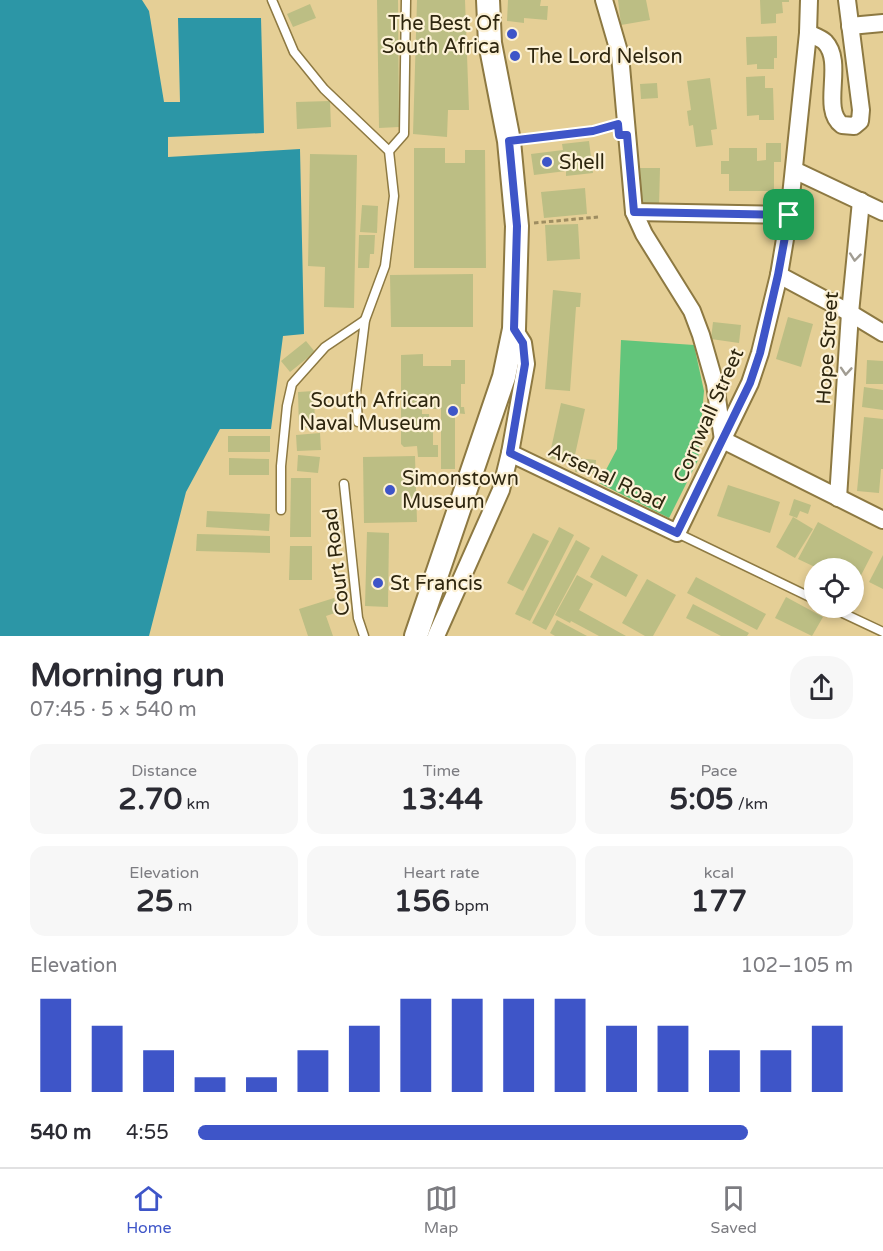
<!DOCTYPE html>
<meta charset="utf-8">
<style>
:root{--surface:#fff;--page:#f7f7f7;--text:#2b2b33;--muted:#7c7c81;--line:#e1e1e2;--accent:#3e55c8}
body{margin:0;font-family:"Varela Round",sans-serif;background:var(--page);color:var(--text);height:100vh;display:flex;flex-direction:column;font-size:22px;white-space:nowrap}
*{box-sizing:border-box;margin:0}
p{font-size:20px;color:var(--muted)}
.icon{flex:none;width:33px;height:33px;fill:none;stroke:currentColor;stroke-width:2;stroke-linecap:round;stroke-linejoin:round}
.map{position:relative;height:636px;overflow:hidden}
.drawer{display:flex;flex-direction:column;background:var(--surface);flex:1}
.drawer>*{flex:none}
.buttons{position:absolute;left:804px;top:558px;display:grid;gap:12px}
.buttons a{display:grid;place-items:center;width:60px;height:60px;border-radius:50%;background:var(--surface);box-shadow:0 3px 9px #0003;font-size:30px}
.pin{position:absolute;display:grid;place-items:center;width:51px;height:51px;color:#fff;margin:-26px;border-radius:12px;box-shadow:0 3px 9px #0006}
.round{display:grid;place-items:center;flex:none;width:63px;height:63px;border-radius:24px;background:var(--page)}
.head{display:flex;align-items:center;justify-content:space-between;height:102px;padding:0 30px}
h1{font-size:33px;font-weight:700;line-height:45px}
.stats{display:grid;grid-template-columns:repeat(3,1fr);gap:9px;height:102px;padding:6px 30px}
.stats div{display:grid;align-content:center;border-radius:15px;background:var(--page);text-align:center}
.stats b{font-size:30px;font-weight:700}
.stats small{font-size:16px;font-weight:400}
.stats p{font-size:16px}
.chart{height:168px;padding:12px 30px}
.chart p{display:flex;justify-content:space-between}
.chart svg{width:100%;height:108px;margin-top:6px;stroke:var(--accent);stroke-width:6}
ul{padding:0 30px;list-style:none;font-size:20px}
li{display:grid;grid-template-columns:96px 72px 1fr;align-items:center;height:45px}
li i{height:15px;border-radius:8px;background:var(--accent)}
.dock{display:flex;justify-content:space-around;align-items:center;height:84px;border-top:2px solid var(--line);background:var(--surface);font-size:16px;color:var(--muted)}
.dock a{display:grid;justify-items:center;gap:3px}
.dock .selected{color:var(--accent)}
.map>svg:first-child{display:block}
.green{fill:#62c57b}
.water{fill:#2c96a6}
.building{fill:#bcbe84}
.lines{fill:none;stroke-linecap:round;stroke-linejoin:round}
.service-casing{stroke:#8d7942;stroke-width:11}
.minor-casing{stroke:#8d7942;stroke-width:20}
.secondary-casing{stroke:#8d7942;stroke-width:26}
.path{stroke:#9e8d61;stroke-width:3;stroke-dasharray:4.5 3;stroke-linecap:butt}
.service{stroke:#fff;stroke-width:8}
.minor{stroke:#fff;stroke-width:16}
.secondary{stroke:#fff;stroke-width:22}
.oneway{stroke:#a19d93}
.route-casing{stroke:#fff;stroke-width:12}
.route{stroke:#3e55c8;stroke-width:8}
.poi-dot{fill:#3e55c8;stroke:#fcf1d5;stroke-width:2}
.labels{text-anchor:middle;stroke-width:4.5;stroke-linejoin:round;paint-order:stroke}
.poi-label{font-size:20px;fill:#2e260f;stroke:#fcf1d5;text-anchor:start}
.street-label{font-size:20px;fill:#2e260f;stroke:#fcf1d5}
</style>
<div class="map">
<svg width="883" height="636" viewBox="0 0 883 636">
<rect width="100%" height="100%" fill="#e5cf96"/>
<path class="green" d="M621 340 694 345 704 391 698 460 669 518 599 483 617 449Z"/>
<path class="water" d="M0 0H142L149 11 164 102H180L178 18H261L264 133 168 137V157L300 149 304 334 283 336 271 429H220L186 492 149 636H0Z"/>
<g class="building">
<path d="M377 0H398L399 127 379 128Z"/>
<path d="M417 0H465L469 110H448L447 137 413 134Z"/>
<path d="M508 0H541L540 6H548L547 20 524 18V23L507 21Z"/>
<path d="M618 0H646L650 20 621 25Z"/>
<path d="M760 0H789V2H782L783 13 776 14V23L761 24Z"/>
<path d="M310 4 316 18 293 27 287 14Z"/>
<path d="M777 36V58H774V69H757V64L747 65 746 37Z"/>
<path d="M765 76V88H773L774 120H759V115L747 116 746 77Z"/>
<path d="M710 78 717 129 711 130 713 145 696 147 693 125 689 126 687 111 691 110 687 81Z"/>
<path d="M657 83 658 98 641 99 640 84Z"/>
<path d="M330 101 331 127 297 129 296 102Z"/>
<path d="M589 141 593 173 566 176V171L534 175 531 154 563 150 562 144Z"/>
<path d="M766 143H781V162H774V191H729V174H721V161H729V148H757V161L766 160Z"/>
<path d="M414 148H445V163H465V150H485L486 268H414Z"/>
<path d="M310 154 357 155 354 308 324 307 325 267 308 266Z"/>
<path d="M637 168H660L659 207 637 206Z"/>
<path d="M585 188 587 214 544 218 541 192Z"/>
<path d="M362 205 378 206 377 233 360 232Z"/>
<path d="M578 224 580 259 547 261 545 225Z"/>
<path d="M359 235H375L374 254H370L369 268H358Z"/>
<path d="M473 274V327H391L390 275Z"/>
<path d="M553 290 581 293 580 307H576L570 391 545 389Z"/>
<path d="M788 317 813 324 801 367 776 359Z"/>
<path d="M713 322 741 325 739 343 711 339Z"/>
<path d="M306 341 315 352 290 372 281 361Z"/>
<path d="M423 354V366H451V360H465V384H461V407H464L465 414 455 413V469H441V409H422V414H429L430 426H433V445H438V457H418L417 446 404 447 401 444V355Z"/>
<path d="M867 360 883 361V384H866Z"/>
<path d="M864 387 883 390V410L862 407Z"/>
<path d="M314 391 315 428H299L298 392Z"/>
<path d="M561 403 585 409 573 464 549 458Z"/>
<path d="M864 417 883 419V469H881L879 493 857 491Z"/>
<path d="M320 433 321 450 297 451 296 435Z"/>
<rect x="228" y="436" width="42" height="16"/>
<path d="M298 455 320 457 318 473 297 471Z"/>
<path d="M415 456 417 522 364 523 363 457Z"/>
<path d="M229 458 269 459V475H229Z"/>
<path d="M577 458 596 460 595 474 575 472Z"/>
<path d="M291 478H311V537H290Z"/>
<path d="M728 485 780 502 770 533 717 516Z"/>
<path d="M794 499 811 505 808 514 800 511 797 518 789 515Z"/>
<path d="M207 511 270 514 269 531 206 527Z"/>
<path d="M793 517 813 529 795 558 776 547Z"/>
<path d="M818 522 873 552 854 589V568H817L798 559Z"/>
<path d="M559 527 574 535 530 621 515 614Z"/>
<path d="M367 532 389 533 388 607 365 606Z"/>
<path d="M533 533 549 541 523 591 507 583Z"/>
<path d="M197 534 270 536V553L196 551Z"/>
<path d="M576 540 590 548 546 630 532 623Z"/>
<path d="M290 546H312V580H289Z"/>
<path d="M602 555 638 575 626 597 590 577Z"/>
<path d="M883 555V589L869 582Z"/>
<path d="M577 575 593 584 579 610 626 636H599L571 621 570 623 555 615Z"/>
<path d="M696 577 766 614 757 630 687 593Z"/>
<path d="M647 579 676 595 653 636H645L622 623Z"/>
<path d="M786 597 823 617 812 636 775 618Z"/>
<path d="M334 598 338 612 326 616 333 636H308L299 609Z"/>
<path d="M693 604 749 633 747 636H721L686 618Z"/>
<path d="M557 620 587 636H555L550 633Z"/>
</g>
<g class="lines">
<g class="service-casing">
<g id="service">
<path d="M272 0 294 52 324 89 389 151 394 196 385 266 365 320 356 392 358 422"/>
<path d="M389 151 404 134 406 0"/>
<path d="M344 484 358 618 364 636"/>
<path d="M281 510V466L287 406 292 384 325 347 365 320"/>
<path d="M677 533 814 599"/>
<path d="M832 608 883 632"/>
</g>
</g>
<g class="minor-casing">
<g id="minor">
<path d="M604 0 620 55 634 212 644 234 692 311 701 335 715 384 723 440"/>
<path d="M850 26 883 23"/>
<path d="M808 33C814 36 821 38 825 42 845 63 820 109 842 125L854 126 860 121 861 110 847 0"/>
<path d="M794 170 883 212"/>
<path d="M634 212 789 215"/>
<path d="M779 275 850 313 883 333"/>
<path d="M723 440 883 520"/>
<path d="M510 453 677 533 750 383 760 353 779 275 789 215 808 33 809 0"/>
<path d="M838 498 850 313 861 201"/>
<path d="M436 636 501 490 510 453 526 364 523 343 514 329"/>
</g>
</g>
<g class="secondary-casing">
<path id="secondary" d="M416 636 504 377 514 329 517 226 509 141 490 43 488 0"/>
</g>
<g class="path">
<path d="M526 139 593 131 611 126"/>
<path d="M534 223 598 217"/>
</g>
<use href="#service" class="service"/>
<use href="#minor" class="minor"/>
<use href="#secondary" class="secondary"/>
</g>
<defs><path id="oneway-chevron" d="M-2-3.5L2.5 0L-2 3.5" fill="none" stroke-width="1.6" stroke-linecap="round" stroke-linejoin="round" transform="scale(1.5)"/></defs>
<g class="oneway">
<use href="#oneway-chevron" transform="translate(855 257) rotate(96)"/>
<use href="#oneway-chevron" transform="translate(846 371) rotate(94)"/>
</g>
<g class="lines">
<g class="route-casing">
<path id="route" d="M618 124 619 135H627L634 212 789 215 778 275 760 353 750 383 677 533 510 453 525 364 523 343 514 329 517 226 509 141 593 131Z"/>
</g>
<use href="#route" class="route"/>
</g>
<g class="poi-dot">
<circle cx="512" cy="34" r="6"/>
<circle cx="515" cy="56" r="6"/>
<circle cx="547" cy="162" r="6"/>
<circle cx="453" cy="411" r="6"/>
<circle cx="390" cy="490" r="6"/>
<circle cx="378" cy="583" r="6"/>
</g>
<g class="labels">
<g class="poi-label">
<text x="500" y="30" text-anchor="end">The Best Of<tspan x="500" dy="23">South Africa</tspan></text>
<text x="527" y="63">The Lord Nelson</text>
<text x="559" y="169">Shell</text>
<text x="441" y="407" text-anchor="end">South African<tspan x="441" dy="23">Naval Museum</tspan></text>
<text x="402" y="485">Simonstown<tspan x="402" dy="23">Museum</tspan></text>
<text x="390" y="590">St Francis</text>
</g>
<g class="street-label">
<text transform="translate(827 348) rotate(-86)" y="7">Hope Street</text>
<text transform="translate(708 415) rotate(-66)" y="7">Cornwall Street</text>
<text transform="translate(607 476) rotate(26)" y="7">Arsenal Road</text>
<text transform="translate(336 562) rotate(-97)" y="7">Court Road</text>
</g>
</g>
</svg>
<div class="buttons">
<a><svg class="icon" aria-label="locate" viewBox="0 0 24 24"><circle cx="12" cy="12" r="6"/><path d="M12 2v4M12 18v4M2 12h4M18 12h4"/></svg></a>
</div>
<div class="pin" style="left:789px;top:215px;background:#1e9e55"><svg class="icon" aria-label="arrive" viewBox="0 0 24 24"><path d="M6 21V4h12l-3 4 3 4H6"/></svg></div>
</div>
<section class="drawer">
<div class="head"><div><h1>Morning run</h1><p>07:45 · 5 × 540 m</p></div><a class="round"><svg class="icon" aria-label="share" viewBox="0 0 24 24"><path d="M12 15V3M7 8l5-5 5 5M5 13v7h14v-7"/></svg></a></div>
<div class="stats">
<div><p>Distance</p><b>2.70<small> km</small></b></div>
<div><p>Time</p><b>13:44</b></div>
<div><p>Pace</p><b>5:05<small> /km</small></b></div>
</div>
<div class="stats">
<div><p>Elevation</p><b>25<small> m</small></b></div>
<div><p>Heart rate</p><b>156<small> bpm</small></b></div>
<div><p>kcal</p><b>177</b></div>
</div>
<div class="chart"><p><span>Elevation</span>102–105 m</p>
<svg viewBox="0 0 160 44" preserveAspectRatio="none"><path d="M5 44V6M15 44V17M25 44V27M35 44V38M45 44V38M55 44V27M65 44V17M75 44V6M85 44V6M95 44V6M105 44V6M115 44V17M125 44V17M135 44V27M145 44V27M155 44V17"/></svg>
</div>
<ul>
<li><b>540 m</b>4:55<i style="width:84%"></i></li>
</ul>
</section>
<nav class="dock">
<a class="selected"><svg class="icon" aria-label="home" viewBox="0 0 24 24"><path d="M3 11l9-7 9 7M6 9v11h12V9"/></svg>Home</a>
<a><svg class="icon" aria-label="map" viewBox="0 0 24 24"><path d="M3 6l6-2 6 2 6-2v14l-6 2-6-2-6 2zM9 4v14M15 6v14"/></svg>Map</a>
<a><svg class="icon" aria-label="saved" viewBox="0 0 24 24"><path d="M7 4h10v16l-5-4-5 4z"/></svg>Saved</a>
</nav>
